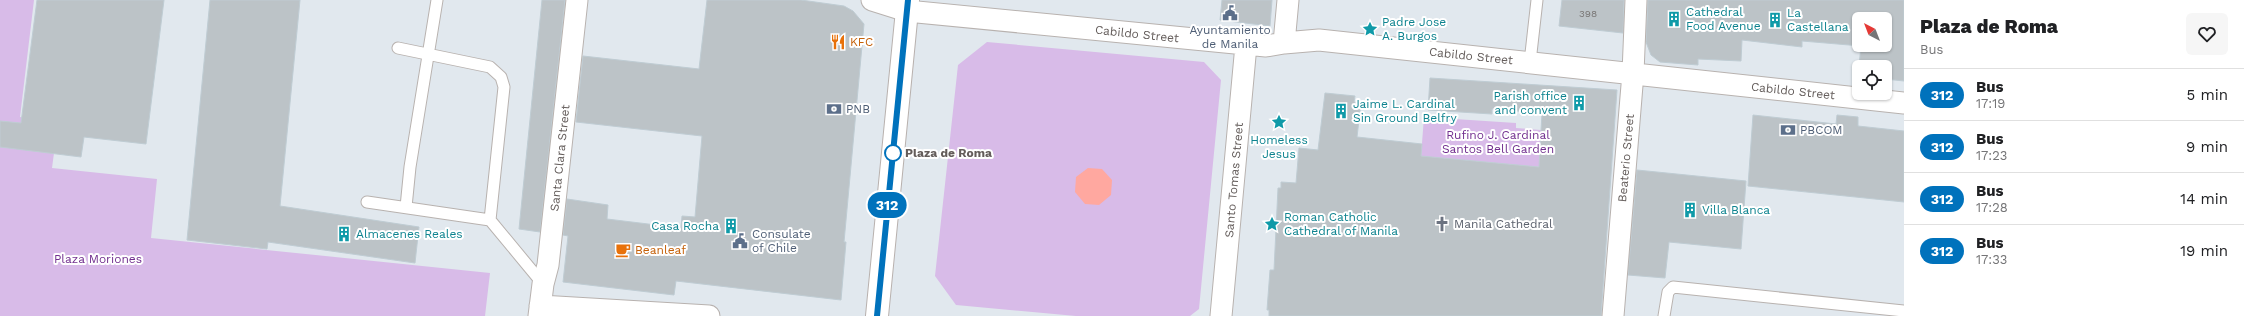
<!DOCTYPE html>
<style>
body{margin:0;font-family:"Work Sans",sans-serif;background:#f6f6f6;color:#202124;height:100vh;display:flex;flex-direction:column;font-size:15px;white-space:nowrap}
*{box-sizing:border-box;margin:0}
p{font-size:13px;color:#757577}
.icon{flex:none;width:22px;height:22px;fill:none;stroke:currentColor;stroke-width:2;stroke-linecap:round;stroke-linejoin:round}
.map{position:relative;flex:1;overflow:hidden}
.drawer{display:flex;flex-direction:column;background:#fff;width:340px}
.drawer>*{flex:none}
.badge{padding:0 8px;border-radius:13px;font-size:14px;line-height:26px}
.needle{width:26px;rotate:318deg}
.controls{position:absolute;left:1852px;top:12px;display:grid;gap:8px}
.controls a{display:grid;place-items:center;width:40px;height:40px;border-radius:6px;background:#fff;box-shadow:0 1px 3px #0004;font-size:20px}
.map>.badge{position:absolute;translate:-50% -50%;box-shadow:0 0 0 2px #fff}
.round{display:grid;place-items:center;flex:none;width:42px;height:42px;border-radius:6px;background:#f6f6f6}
.head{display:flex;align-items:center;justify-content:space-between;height:68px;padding:0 16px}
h1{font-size:19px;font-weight:800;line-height:30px}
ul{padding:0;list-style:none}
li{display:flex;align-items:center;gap:12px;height:52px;padding:0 16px;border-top:1px solid #e0e0e0}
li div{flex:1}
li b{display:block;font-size:15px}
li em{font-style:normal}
li .badge{min-width:44px;font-weight:700;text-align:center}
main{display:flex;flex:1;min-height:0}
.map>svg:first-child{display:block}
.green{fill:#d8bbe8}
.water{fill:#ffa8a0}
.building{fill:#bcc3c7;stroke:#bfccd3;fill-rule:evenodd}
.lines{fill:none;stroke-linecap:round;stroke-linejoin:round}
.lane-casing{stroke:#b8b2af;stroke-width:13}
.street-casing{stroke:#b8b2af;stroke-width:23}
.secondary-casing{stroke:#b8b1ae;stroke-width:24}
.lane{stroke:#fff;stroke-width:11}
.street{stroke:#fff;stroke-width:21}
.secondary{stroke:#fff;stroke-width:22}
.line-casing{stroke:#fff;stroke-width:9}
.line{stroke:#0072bc;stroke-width:6}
.stop-dot{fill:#fff;stroke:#0072bc;stroke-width:2}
.labels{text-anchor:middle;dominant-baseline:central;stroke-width:4;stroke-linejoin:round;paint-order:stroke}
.number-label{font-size:10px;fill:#797675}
.culture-label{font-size:12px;fill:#0d838f;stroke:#fff;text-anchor:start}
.service-label{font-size:12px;fill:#4e5e75;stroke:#fff;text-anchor:start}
.street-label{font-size:12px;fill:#635c5a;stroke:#fff}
.food-label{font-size:12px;fill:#c56008;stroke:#fff;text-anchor:start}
.park-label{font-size:12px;fill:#712e8e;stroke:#fff}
.stop-label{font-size:12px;font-weight:bold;fill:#635c5a;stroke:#fff;text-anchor:start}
.worship-label{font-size:12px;fill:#5b616d;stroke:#fff;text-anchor:start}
</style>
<main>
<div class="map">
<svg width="1904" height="316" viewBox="0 0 1904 316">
<rect width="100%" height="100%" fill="#e1e8ee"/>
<path class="green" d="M0,0H34L20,117L58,123L52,168L157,179L151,238L490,273L485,316H0Z
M987,42L1204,62L1221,80L1199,309L1190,316H1076L956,305L935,276L958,65Z
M1424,117L1516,123V128L1541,130V135L1543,136L1541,167L1421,156Z"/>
<path class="water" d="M1088,168L1102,169L1112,180L1111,195L1099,205L1085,204L1075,192L1076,177Z"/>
<path class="building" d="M37,0H164L146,144L84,137L81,157L0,147V121L21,123Z
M210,0H300L280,206L419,227L415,263L268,242L267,249L187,240Z
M542,0H565L540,232L519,229Z
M707,0H801L844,6L853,11L864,24L844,242H846L841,300L676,281L674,295L563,282L568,236L563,235L567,199L608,205L607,219L681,228L682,216L695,217L702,136L576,122L583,56L699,69Z
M1222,0H1272L1270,26L1220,20Z
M1562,0H1624L1623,33L1559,26Z
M1648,0H1904V81L1885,79V67H1859L1858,76L1861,46L1802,41V47L1742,40L1741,61L1698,59V65L1660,62L1651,55L1646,42ZM1859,19H1885V45H1859Z
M1430,78L1617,90L1601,316H1269V310H1267L1270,270H1274L1278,188H1281V182L1296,183L1299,148L1318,150L1325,93L1355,96L1354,102L1361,103L1357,137L1422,144L1421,156L1539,167L1542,113L1492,109V114L1428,110Z
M1753,115L1836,124L1837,115L1858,117V126L1904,131V202L1748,186Z
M1637,170L1746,181L1741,249L1669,242L1665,278L1628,275Z"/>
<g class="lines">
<g class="lane-casing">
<path id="lane" d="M398,48L490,67L501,77L504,87L490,220L543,284
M1530,62L1537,0
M367,202L490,220
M406,207L410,167L437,0
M1664,316L1668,292L1673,287L1904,311"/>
</g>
<g class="street-casing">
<path id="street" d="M872,0L907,11L1266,46L1284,43L1319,40L1904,103
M1284,43L1288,0
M540,306L709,316
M539,316L543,284L548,265L577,0
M1221,316L1246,45
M1613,316L1633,73L1636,0"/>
</g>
<g class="secondary-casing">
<path id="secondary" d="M877,316L908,0"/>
</g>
<use href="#lane" class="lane"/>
<use href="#street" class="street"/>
<use href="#secondary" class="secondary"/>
</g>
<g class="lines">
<g class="line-casing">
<path id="line" d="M877,316L908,0"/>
</g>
<use href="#line" class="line"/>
</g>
<defs>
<g id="civic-bare" transform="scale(1.2)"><path d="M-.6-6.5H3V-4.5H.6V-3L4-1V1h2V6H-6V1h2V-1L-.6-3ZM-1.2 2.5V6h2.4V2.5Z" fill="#5c6f8a" stroke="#fff" stroke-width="2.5" paint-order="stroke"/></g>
<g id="building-bare" transform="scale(1.2)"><path d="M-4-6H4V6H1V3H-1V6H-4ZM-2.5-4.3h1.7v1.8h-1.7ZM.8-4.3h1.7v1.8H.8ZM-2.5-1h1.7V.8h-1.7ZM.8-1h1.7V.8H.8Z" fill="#0f9aa8" stroke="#fff" stroke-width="2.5" paint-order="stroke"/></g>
<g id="sight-bare" transform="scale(1.2)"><path d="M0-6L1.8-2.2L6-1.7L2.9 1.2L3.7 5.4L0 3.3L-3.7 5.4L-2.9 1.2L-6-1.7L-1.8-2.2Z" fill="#0f9aa8" stroke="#fff" stroke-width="2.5" paint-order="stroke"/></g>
<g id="restaurant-bare" transform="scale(1.2)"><path d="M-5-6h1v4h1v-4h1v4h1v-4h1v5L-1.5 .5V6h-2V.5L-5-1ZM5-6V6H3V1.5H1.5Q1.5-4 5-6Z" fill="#e8710a" stroke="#fff" stroke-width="2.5" paint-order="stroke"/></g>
<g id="bank-bare" transform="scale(1.2)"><path d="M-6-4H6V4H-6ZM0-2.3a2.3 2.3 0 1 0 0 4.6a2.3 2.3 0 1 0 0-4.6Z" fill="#5c6f8a" stroke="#fff" stroke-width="2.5" paint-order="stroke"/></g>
<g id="church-bare" transform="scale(1.2)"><path d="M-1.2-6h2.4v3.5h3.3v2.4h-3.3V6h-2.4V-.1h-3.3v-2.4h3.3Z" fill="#6b7280" stroke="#fff" stroke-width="2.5" paint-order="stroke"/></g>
<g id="cafe-bare" transform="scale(1.2)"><path d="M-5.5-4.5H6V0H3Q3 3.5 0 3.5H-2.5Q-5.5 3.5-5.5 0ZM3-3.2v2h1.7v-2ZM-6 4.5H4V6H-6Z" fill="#e8710a" stroke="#fff" stroke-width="2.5" paint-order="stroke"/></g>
</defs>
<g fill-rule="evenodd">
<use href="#civic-bare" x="1230" y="13"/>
<use href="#building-bare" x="1674" y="19"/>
<use href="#building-bare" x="1775" y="20"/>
<use href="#sight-bare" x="1370" y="29"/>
<use href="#restaurant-bare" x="838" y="42"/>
<use href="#building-bare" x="1579" y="103"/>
<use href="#bank-bare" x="834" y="109"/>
<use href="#building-bare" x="1341" y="111"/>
<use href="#sight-bare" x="1279" y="122"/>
<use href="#bank-bare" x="1788" y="130"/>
<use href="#building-bare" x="1690" y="210"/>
<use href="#sight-bare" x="1272" y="224"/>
<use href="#church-bare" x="1442" y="224"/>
<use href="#building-bare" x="731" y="226"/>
<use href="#building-bare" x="344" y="234"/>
<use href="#civic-bare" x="740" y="241"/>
<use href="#cafe-bare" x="623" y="250"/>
</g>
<circle class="stop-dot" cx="893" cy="153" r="8"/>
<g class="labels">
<g class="number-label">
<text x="1588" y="13">398</text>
</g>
<g class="culture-label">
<text x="1686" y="12">Cathedral<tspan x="1686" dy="14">Food Avenue</tspan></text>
<text x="1787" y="13">La<tspan x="1787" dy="14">Castellana</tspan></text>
<text x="1382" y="22">Padre Jose<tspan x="1382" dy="14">A. Burgos</tspan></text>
<text x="1567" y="96" text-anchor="end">Parish office<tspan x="1567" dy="14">and convent</tspan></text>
<text x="1353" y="104">Jaime L. Cardinal<tspan x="1353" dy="14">Sin Ground Belfry</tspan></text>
<text x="1279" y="140" text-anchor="middle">Homeless<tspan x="1279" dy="14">Jesus</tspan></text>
<text x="1702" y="210">Villa Blanca</text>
<text x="1284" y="217">Roman Catholic<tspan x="1284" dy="14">Cathedral of Manila</tspan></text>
<text x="719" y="226" text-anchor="end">Casa Rocha</text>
<text x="356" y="234">Almacenes Reales</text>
</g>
<g class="service-label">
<text x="1230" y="30" text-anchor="middle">Ayuntamiento<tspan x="1230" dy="14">de Manila</tspan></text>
<text x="846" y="109">PNB</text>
<text x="1800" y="130">PBCOM</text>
<text x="752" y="234">Consulate<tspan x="752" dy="14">of Chile</tspan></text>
</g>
<g class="street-label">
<text transform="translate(1137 34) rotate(6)">Cabildo Street</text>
<text transform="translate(1471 56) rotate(6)">Cabildo Street</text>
<text transform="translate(1793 91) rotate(6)">Cabildo Street</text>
<text transform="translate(560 158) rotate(-84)">Santa Clara Street</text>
<text transform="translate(1626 158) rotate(-85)">Beaterio Street</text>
<text transform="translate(1234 180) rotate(-85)">Santo Tomas Street</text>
</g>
<g class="food-label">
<text x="850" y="42">KFC</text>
<text x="635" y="250">Beanleaf</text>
</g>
<g class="park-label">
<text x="1498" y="135">Rufino J. Cardinal<tspan x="1498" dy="14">Santos Bell Garden</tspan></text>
<text x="98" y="259">Plaza Moriones</text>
</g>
<g class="stop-label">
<text x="905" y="153">Plaza de Roma</text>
</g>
<g class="worship-label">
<text x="1454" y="224">Manila Cathedral</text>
</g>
</g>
</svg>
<div class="controls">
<a><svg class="needle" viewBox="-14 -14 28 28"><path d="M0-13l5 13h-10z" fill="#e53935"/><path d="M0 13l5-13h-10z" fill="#757577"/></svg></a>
<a><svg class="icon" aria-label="locate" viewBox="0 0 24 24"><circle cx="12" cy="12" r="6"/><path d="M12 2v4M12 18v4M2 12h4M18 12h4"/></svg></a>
</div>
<b class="badge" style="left:887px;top:205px;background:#0072bc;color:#fff">312</b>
</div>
<section class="drawer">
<div class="head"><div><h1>Plaza de Roma</h1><p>Bus</p></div><a class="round"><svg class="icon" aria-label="heart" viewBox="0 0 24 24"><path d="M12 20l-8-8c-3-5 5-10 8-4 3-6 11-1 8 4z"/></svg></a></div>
<ul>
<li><span class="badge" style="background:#0072bc;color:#fff">312</span><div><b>Bus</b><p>17:19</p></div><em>5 min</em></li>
<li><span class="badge" style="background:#0072bc;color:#fff">312</span><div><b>Bus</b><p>17:23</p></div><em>9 min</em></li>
<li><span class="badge" style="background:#0072bc;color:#fff">312</span><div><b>Bus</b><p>17:28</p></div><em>14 min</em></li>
<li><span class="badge" style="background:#0072bc;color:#fff">312</span><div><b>Bus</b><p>17:33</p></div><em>19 min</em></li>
</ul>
</section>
</main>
